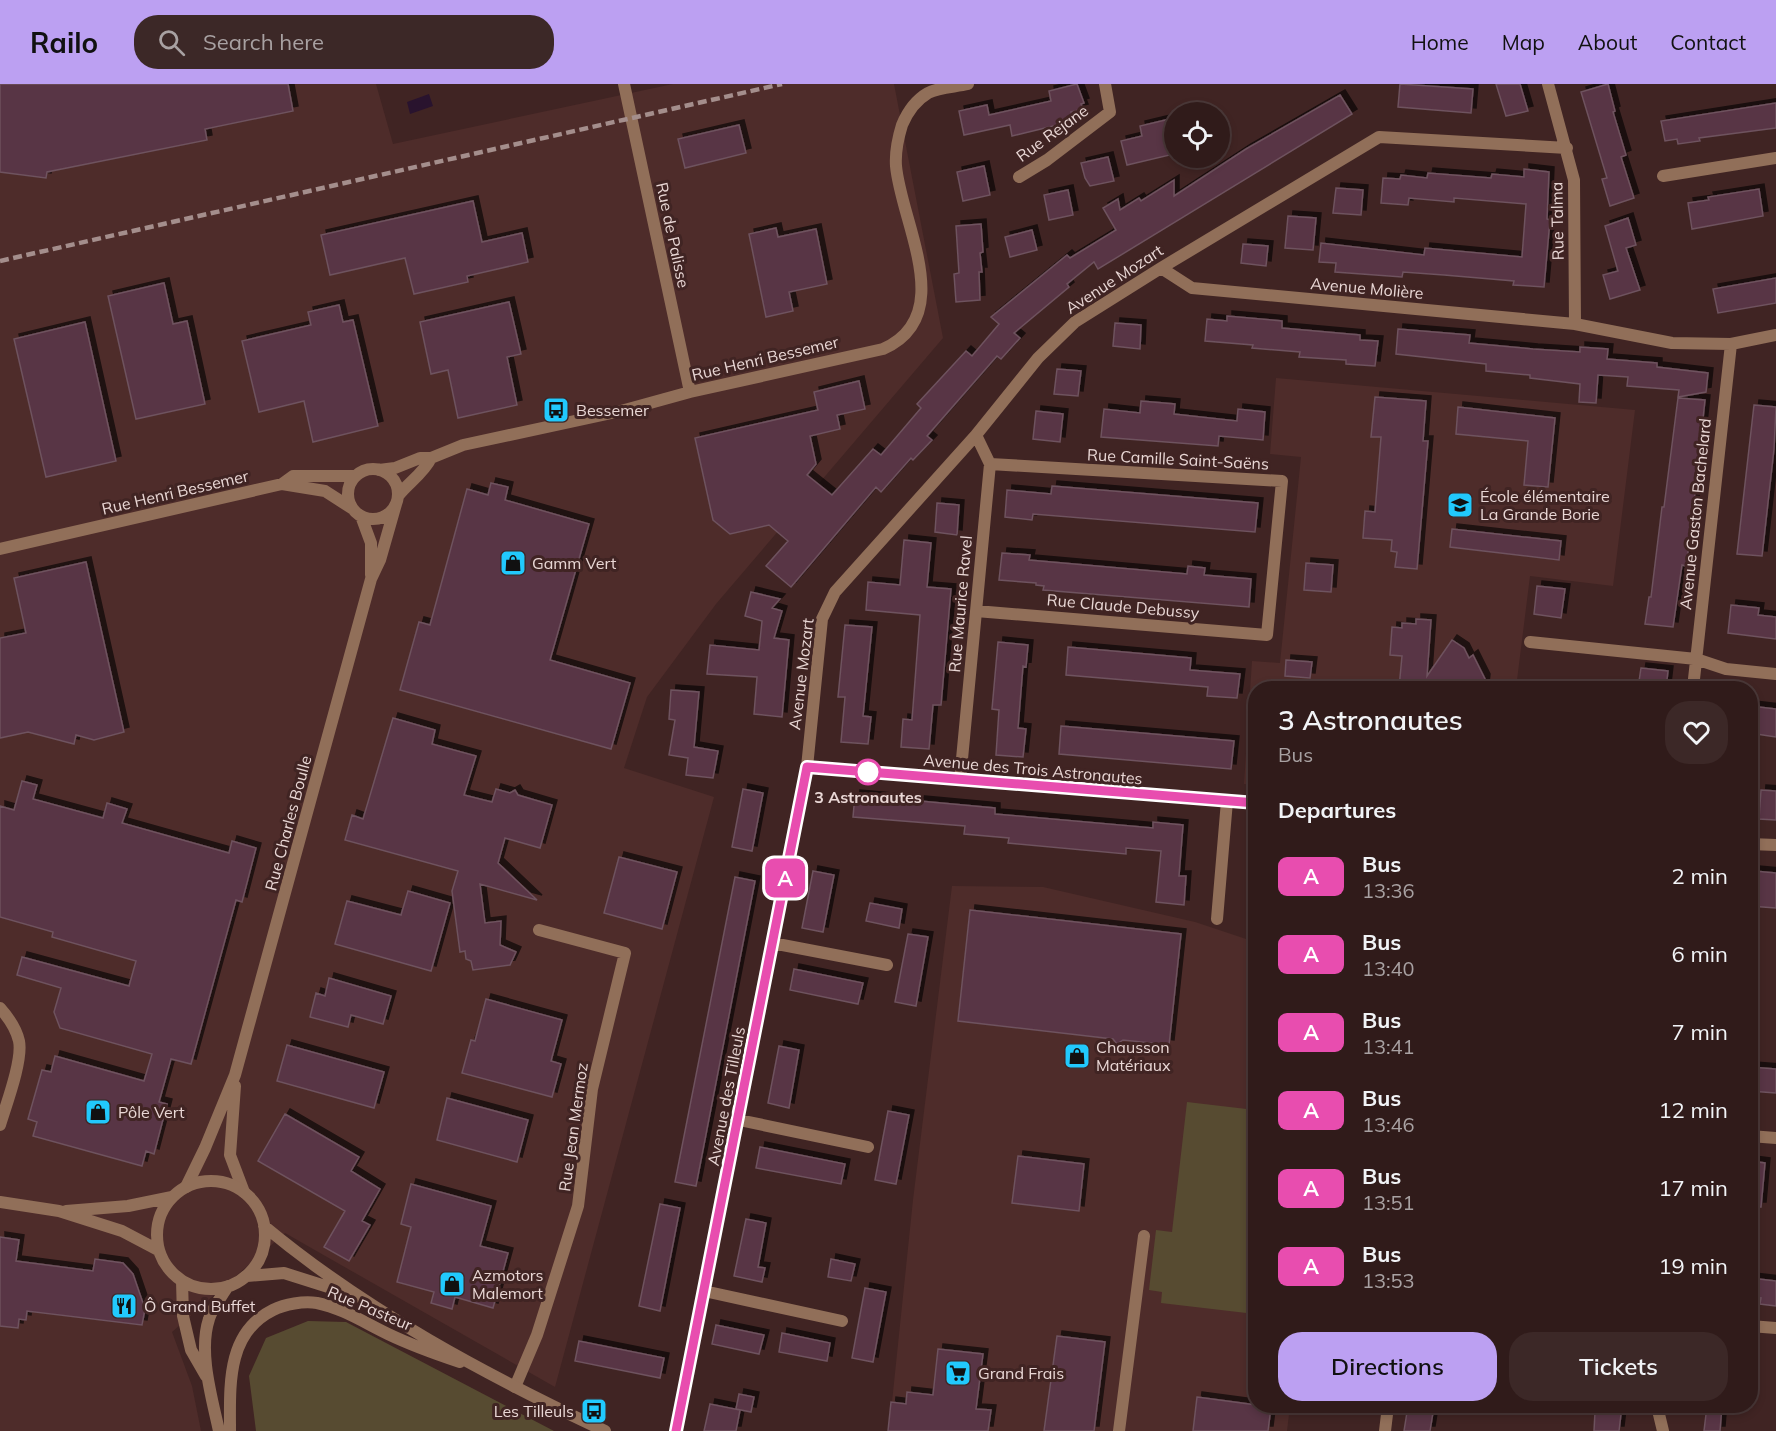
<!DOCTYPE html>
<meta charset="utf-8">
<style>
body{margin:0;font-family:Mulish,sans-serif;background:#3c2827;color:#f1f3f6;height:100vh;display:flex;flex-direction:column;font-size:22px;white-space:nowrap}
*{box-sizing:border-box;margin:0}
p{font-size:20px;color:#a8a1a2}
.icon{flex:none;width:33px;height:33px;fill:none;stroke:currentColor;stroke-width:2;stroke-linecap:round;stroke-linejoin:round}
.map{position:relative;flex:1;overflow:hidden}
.panel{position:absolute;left:1248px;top:597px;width:510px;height:732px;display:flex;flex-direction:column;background:#301b1a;border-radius:24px;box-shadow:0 3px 9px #0003,0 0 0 2px #4b3939}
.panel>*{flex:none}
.badge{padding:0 12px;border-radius:9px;font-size:21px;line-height:39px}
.tools{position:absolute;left:1164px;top:18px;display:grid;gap:12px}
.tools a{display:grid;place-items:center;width:66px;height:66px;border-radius:50%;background:#301b1a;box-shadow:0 3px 9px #0003,0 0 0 2px #4b3939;font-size:30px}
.map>.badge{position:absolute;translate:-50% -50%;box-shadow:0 0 0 3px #fff}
h2{padding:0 30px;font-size:22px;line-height:54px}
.round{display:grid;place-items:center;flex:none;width:63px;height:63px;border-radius:24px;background:#3c2827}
.head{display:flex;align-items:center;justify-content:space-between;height:102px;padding:0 30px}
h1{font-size:28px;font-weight:600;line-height:45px}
.action{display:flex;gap:12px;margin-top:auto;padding:12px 30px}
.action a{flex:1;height:69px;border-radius:24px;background:#bca0f2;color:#111;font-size:24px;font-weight:600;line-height:69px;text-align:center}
.action a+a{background:#3c2827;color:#f1f3f6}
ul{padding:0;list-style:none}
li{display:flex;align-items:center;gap:18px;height:78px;padding:0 30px}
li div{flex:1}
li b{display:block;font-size:22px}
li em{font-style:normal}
li .badge{min-width:66px;font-weight:700;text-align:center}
header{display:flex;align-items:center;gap:36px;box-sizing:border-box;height:84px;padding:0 30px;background:#bca0f2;color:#111}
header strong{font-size:28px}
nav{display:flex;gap:33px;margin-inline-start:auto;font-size:21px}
.search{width:420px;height:54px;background:#3c2827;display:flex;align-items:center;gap:15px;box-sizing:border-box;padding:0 21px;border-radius:24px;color:#a8a1a2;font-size:22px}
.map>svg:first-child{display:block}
.built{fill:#4e2c2a}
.green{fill:#574b31}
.water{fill:#29132e}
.building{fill:#593445;stroke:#6e525e;stroke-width:1.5;filter:url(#shadow)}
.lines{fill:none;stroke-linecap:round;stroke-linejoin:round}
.minor{stroke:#916f59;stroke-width:12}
.tertiary{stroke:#916f59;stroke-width:12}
.rail{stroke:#a48e8c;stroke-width:4.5;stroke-dasharray:9 4.5;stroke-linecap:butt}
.line-casing{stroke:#fff;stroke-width:14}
.line{stroke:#e84daf;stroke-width:9}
.stop-dot{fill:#fff;stroke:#e84daf;stroke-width:3}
.labels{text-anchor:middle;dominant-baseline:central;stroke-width:6;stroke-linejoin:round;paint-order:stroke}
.street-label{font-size:16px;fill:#e9d7d5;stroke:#402423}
.poi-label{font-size:16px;fill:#e9d7d5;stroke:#402423;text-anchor:start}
.stop-label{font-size:16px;font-weight:bold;fill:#e9d7d5;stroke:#402423}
</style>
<header>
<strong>Railo</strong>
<div class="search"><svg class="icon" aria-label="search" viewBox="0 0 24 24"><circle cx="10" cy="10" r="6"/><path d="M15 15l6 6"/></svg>Search here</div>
<nav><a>Home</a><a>Map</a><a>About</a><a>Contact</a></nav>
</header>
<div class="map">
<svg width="1776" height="1347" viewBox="0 0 1776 1347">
<defs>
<filter id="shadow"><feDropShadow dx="5" dy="-5" stdDeviation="0" flood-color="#0009"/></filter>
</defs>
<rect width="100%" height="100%" fill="#402423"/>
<path class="built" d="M0,0H376L393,60L673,0H894L943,254L716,520L647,613L624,684L714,713L555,1303L285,1149L172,1248L192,1302L201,1347H0Z
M1276,294L1635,326L1613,502L1530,492L1516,604H1256L1255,701L1244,700L1252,577L1280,579L1301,373L1270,370Z
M952,802L1043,803L1195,838L1255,858L1256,1322H1290L1287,1347H889L913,1116Z"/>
<path class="green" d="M1187,1018L1255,1026V1230L1161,1219L1162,1208L1149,1206L1156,1146L1172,1148Z
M308,1237L346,1238L554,1347H256L249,1292L266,1254Z"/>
<path class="water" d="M429,10L433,22L410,30L407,18Z"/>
<path class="building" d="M0,0H288L293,27L205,45L207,56L47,88L46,94L0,88Z
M1077,0L1084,19L1081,20L1083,25L1071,28L1074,37L1012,52L1010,41L964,51L959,27L987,21L989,31L1051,17L1049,7Z
M1400,0L1473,5L1471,29L1398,23Z
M1496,0H1520L1528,27L1506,32Z
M1608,0L1615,27L1613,28L1626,71L1621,73L1634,114L1610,122L1602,95L1607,94L1581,8Z
M1340,11L1352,30L1098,185L1094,178L1067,200L1069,203L1014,249L1020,254L1001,275L997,272L927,352L932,356L913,376L911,374L881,408L876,403L791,503L766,482L788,457L769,441L730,450L713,436L695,354L818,326L814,308L859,297L865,325L837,331L840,345L810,352L816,380L807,391L832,411L873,365L881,371L921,324L917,320L966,267L972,272L999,240L991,233L1067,171L1070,174L1116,146L1103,124L1118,115L1120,126L1139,114L1141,117L1174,96V112L1246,65Z
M1776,19V44L1699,54L1700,57L1678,60L1677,55L1665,57L1661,37Z
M1174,34V70L1127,81L1121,57L1142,52L1140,42Z
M739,41L746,69L685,84L678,55Z
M1108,73L1114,97L1090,102L1085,94L1081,79Z
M984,82L990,111L963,117L957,88Z
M1524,85L1549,88L1547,135L1550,136L1544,203L1513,201L1514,197L1444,191L1403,188L1402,193L1335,188L1336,179L1319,178L1321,159L1424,171L1425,164L1522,173L1526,120L1454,114V118L1409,114L1408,121L1381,119L1383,94L1400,95L1401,91L1427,94L1428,89L1491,94L1492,90L1524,93Z
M1336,104L1363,106L1361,131L1333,129Z
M1759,105L1763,132L1692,145L1688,119L1709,116L1708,113Z
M1068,106L1073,131L1049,136L1044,111Z
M473,117L482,158L522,149L528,178L467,192L468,198L414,210L405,174L330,191L321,151Z
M1288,132L1316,134L1313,166L1285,164Z
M1628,134L1636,161L1626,164L1640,206L1610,215L1603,191L1618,187L1605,142Z
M981,140L983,168L980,169L982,188H979L980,216L956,218L954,190L959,189L956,142Z
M776,144L778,153L816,145L827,200L789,208L793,227L766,233L749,150Z
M1032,146L1037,166L1010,173L1005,153Z
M1243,160L1268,162L1266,182L1241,179Z
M1776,194V219L1718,229L1713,205Z
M164,199L173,240L187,237L205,320L136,335L108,212Z
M509,218L521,270L507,273L517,321L458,334L448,286L431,290L420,238Z
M339,221L343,238L353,236L378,342L313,358L304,317L259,328L242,257L311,241L308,228Z
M1227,232L1282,237V244L1360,251V256L1378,257L1375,282L1346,280V276L1299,273L1300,268L1252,264L1253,261L1205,257L1207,235L1227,237Z
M85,238L116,377L46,393L14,255Z
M1115,239L1141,241L1140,265L1113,262Z
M1398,245L1470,251L1469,259L1533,265L1580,268V263L1608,265L1607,275L1657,279V283L1708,289L1706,308L1678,313L1679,306L1627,302L1628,293L1598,291L1596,319L1579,318L1580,300L1530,294V291L1486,287V280L1396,270Z
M1057,285L1081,287L1078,312L1054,310Z
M1375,313L1426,317L1423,357H1428L1417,485L1395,483L1397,468L1391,467L1392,456L1363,454L1365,427L1375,428L1381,353H1371Z
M1678,314L1705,316L1690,455L1686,482L1682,481L1673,543L1645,540L1649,513H1651L1662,423H1664Z
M1141,317L1175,320L1174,330L1237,337L1238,325L1265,328L1263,356L1219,352L1218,362L1101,353L1104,325L1140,329Z
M1754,321L1776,323L1774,365L1762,472L1737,470Z
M1458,323L1555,334L1548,403L1524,401L1528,357L1456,350Z
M1036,327L1063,330L1060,358L1033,355Z
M491,399L508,403L505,416L589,440L550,576L630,599L611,665L400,606L419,538L430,541L467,405L488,411Z
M1052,402L1258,419L1255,448L1033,430L1032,436L1005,433L1007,406L1051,410Z
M937,419L959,421L957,451L935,448Z
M1452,445L1561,457L1559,476L1450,463Z
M904,456L931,459L927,503L951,505L941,621H933L929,665L901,663L903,635L912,636L920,531L866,526L868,498L900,501Z
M1002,469L1030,471L1029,476L1187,490L1188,482L1205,484L1204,491L1251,495L1249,523L1043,506L1044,502L1036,501V499L999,496Z
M86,478L124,648L94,656L76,651L74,660L28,648L0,654V554L26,549L14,494Z
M1306,479L1333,481L1331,508L1304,506Z
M1537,502L1565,505L1561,534L1534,530Z
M751,508L780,515L772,524L782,527L774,554L789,556L782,633L754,630L757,593L707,590L710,561L759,566L762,537L745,532Z
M1731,521L1759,524L1758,531L1776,533V555L1728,549Z
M1416,535L1431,536L1427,592L1452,556L1464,564L1469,574L1473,571L1485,595L1484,604H1399L1402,572L1390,571L1392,543L1402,544V539L1416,540Z
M845,541L872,543L863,632L871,633L868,660L841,658L845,613H838Z
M998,558L1028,561L1026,583L1023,582L1018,644L1026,645L1023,673L996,671L999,626L992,625Z
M1068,563L1191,574L1190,586L1240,590L1237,614L1207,612L1208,603L1066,591Z
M1286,576L1312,578L1310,594L1285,592Z
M1641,584L1668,587L1666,604H1638Z
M671,606L699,608L694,663L718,667L713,694L686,691L688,674L669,671L675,636L669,635Z
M1750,622L1776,625V653L1750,649Z
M393,634L435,646L432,660L476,672L464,711L492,718L496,705L510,709L515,706L518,711L552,721L540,764L505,754L498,779L537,816L480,800L485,839L501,837L500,861L516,868L510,881L473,886L471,877L466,875L465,867L460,868L452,807L458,787L345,756L352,731L363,735Z
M1061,642L1234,657L1231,685L1059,670Z
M22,697L37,701L33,715L103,734L107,719L127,725L122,739L229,769L232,757L256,764L242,818L236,816L191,980L171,975L159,1018L167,1020L154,1070L146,1067L142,1082L33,1052L37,1038L28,1035L42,986L51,988L55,972L144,997L152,970L60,944L54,928L61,904L17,891L22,873L129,902L136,877L52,853L53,848L0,833V722L14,726Z
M743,705L763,709L752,767L732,763Z
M1761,706L1776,707V736L1759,735Z
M855,711L995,724V730L1153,744V738L1183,741L1179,792H1186L1184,821L1156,818L1161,767L1126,764V770L1008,759L1009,754L964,750L965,742L853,733Z
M619,773L677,788L662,845L604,829Z
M813,787L834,791L823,848L802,844Z
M1754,787L1776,789V824L1750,822Z
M735,793L755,797L696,1102L675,1098Z
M408,807L450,819L431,887L335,860L347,817L401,831Z
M870,819L902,825L899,844L866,837Z
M970,826L1181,850L1169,961L1123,956L1117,960L1113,955L958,937Z
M908,850L928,853L916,922L895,918Z
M794,885L863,899L858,920L790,906Z
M329,894L391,912L383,940L351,931L348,943L310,933L316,909L325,912Z
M486,915L562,936L551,977L561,980L552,1013L462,989L471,956L475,957Z
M287,961L384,988L374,1024L277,997Z
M779,962L799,966L789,1024L768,1019Z
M1750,983L1776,985V1009L1750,1007Z
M447,1014L528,1036L517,1078L437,1056Z
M888,1027L909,1031L896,1100L875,1096Z
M285,1030L359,1073L351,1087L380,1105L362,1137L370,1141L349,1177L324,1163L345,1127L258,1077Z
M760,1063L845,1080L841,1100L756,1084Z
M1018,1072L1084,1080L1079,1127L1012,1119Z
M1750,1077L1765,1079L1761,1123H1750Z
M411,1100L491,1122L480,1162L508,1169L493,1224L455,1213L452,1225L431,1219L434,1208L397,1198L411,1143L401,1140Z
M660,1120L680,1124L660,1227L639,1222Z
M746,1135L766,1139L758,1183L765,1184L762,1198L734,1192Z
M0,1153L19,1156L16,1177L93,1187L95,1175L123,1179L133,1190L145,1225L142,1241L27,1227L26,1236L19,1235L18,1244L0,1242Z
M831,1175L855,1180L851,1197L828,1193Z
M1750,1194L1776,1197V1222L1760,1220L1761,1214L1750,1213Z
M865,1204L886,1208L873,1278L852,1274Z
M716,1241L764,1251L759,1270L712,1260Z
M782,1249L830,1259L827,1277L779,1268Z
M1057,1252L1105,1258L1094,1347H1044Z
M579,1257L664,1274L660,1294L575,1277Z
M938,1265L983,1270L976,1325L991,1326L988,1347H888L891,1318L906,1320L907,1308L933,1311Z
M739,1310L754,1313L751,1328L736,1325Z
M1197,1313L1271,1323L1268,1347H1193Z
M710,1320L740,1326L736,1347H704Z
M1408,1322H1434L1430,1347H1404Z
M1707,1322H1722L1720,1347H1704Z
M1595,1328L1621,1330L1619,1347H1594Z"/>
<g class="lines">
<path class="minor" d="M624,0L690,308
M1548,0L1574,96L1575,240
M1663,92L1776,74
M1019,93L1047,76L1110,28L1105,0
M1161,184L1192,204L1575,240L1672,259L1731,260L1776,251
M348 410a25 25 0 1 1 50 0a25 25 0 1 1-50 0Z
M379,386L395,384L420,374H431L463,361L621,327L690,308L883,265C958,232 901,139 896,82C895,68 898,54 902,41C907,29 916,16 928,9C939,3 956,3 968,0
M282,400L325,407L353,425
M398,412C408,399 424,389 431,374
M361,432L371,459V491
M0,465L282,400L293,392H356
M976,527L1267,551L1282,397L990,380
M1530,558L1696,575L1726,585L1776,590
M1693,604L1731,260
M807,683L1256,719
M960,696L990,380L976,351
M1750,760L1776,761
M1217,835L1227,717
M772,859L887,881
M0,924C8,933 16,944 19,957C23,976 6,1021 0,1041
M235,1002L230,1071L244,1108
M739,1036L868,1063
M1750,1052L1776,1054
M186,1103L205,1064L235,991L371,495L380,476L396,420
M704,1207L842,1237
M1750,1242L1776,1244
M515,1303L537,1251L578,1122L592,1005L625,869L539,846
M1657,1322L1663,1347
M676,1347L807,683L822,535L835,508L976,351L1038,274L1075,238L1161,184L1379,53L1567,64
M1119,1347L1144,1152
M1385,1347L1388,1322"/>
<path class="tertiary" d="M157 1151a54 54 0 1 1 108 0a54 54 0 1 1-108 0Z
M0,1118L59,1127L122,1147L158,1166
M66,1127L128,1122L172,1113
M264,1142C366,1227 486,1291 605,1347
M247,1192L284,1189L344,1208
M182,1197L183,1232L191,1266L206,1292
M219,1347C212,1314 198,1268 209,1235C212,1224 222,1212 228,1202
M230,1347C230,1302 226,1249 273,1226C285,1220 303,1217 317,1219C342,1224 365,1239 388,1250C411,1261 436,1270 460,1278"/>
<path class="rail" d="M0,177L782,0"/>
</g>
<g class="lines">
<g class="line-casing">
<path id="line" d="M676,1347L807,683L1256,719"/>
</g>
<use href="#line" class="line"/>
</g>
<defs>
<g id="bus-square" transform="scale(1.35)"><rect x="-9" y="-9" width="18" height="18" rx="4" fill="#21c9fd" stroke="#402423"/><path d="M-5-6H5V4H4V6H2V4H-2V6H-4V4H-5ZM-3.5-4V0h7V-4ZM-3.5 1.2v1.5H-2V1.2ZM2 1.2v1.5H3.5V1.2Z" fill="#111"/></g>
<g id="school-square" transform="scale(1.35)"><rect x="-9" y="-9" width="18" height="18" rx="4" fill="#21c9fd" stroke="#402423"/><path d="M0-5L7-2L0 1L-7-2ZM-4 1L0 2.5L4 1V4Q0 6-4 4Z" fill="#111"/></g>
<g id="shop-square" transform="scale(1.35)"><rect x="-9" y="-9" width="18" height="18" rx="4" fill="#21c9fd" stroke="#402423"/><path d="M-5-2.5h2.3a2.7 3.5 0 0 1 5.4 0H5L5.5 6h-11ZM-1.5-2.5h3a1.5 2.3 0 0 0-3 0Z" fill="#111"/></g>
<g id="restaurant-square" transform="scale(1.35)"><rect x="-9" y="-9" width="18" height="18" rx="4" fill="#21c9fd" stroke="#402423"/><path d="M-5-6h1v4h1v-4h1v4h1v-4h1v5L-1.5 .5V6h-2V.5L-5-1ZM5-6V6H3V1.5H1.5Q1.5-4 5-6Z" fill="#111"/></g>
<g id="supermarket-square" transform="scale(1.35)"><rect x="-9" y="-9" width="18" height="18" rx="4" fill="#21c9fd" stroke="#402423"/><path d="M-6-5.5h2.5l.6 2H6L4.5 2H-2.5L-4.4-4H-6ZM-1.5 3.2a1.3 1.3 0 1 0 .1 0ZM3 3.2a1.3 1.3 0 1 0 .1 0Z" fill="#111"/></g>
</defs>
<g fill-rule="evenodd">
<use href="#bus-square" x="556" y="326"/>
<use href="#school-square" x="1460" y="421"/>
<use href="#shop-square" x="513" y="479"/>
<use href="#shop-square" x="1077" y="972"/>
<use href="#shop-square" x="98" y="1028"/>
<use href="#shop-square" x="452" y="1200"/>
<use href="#restaurant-square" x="124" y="1222"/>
<use href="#supermarket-square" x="958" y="1289"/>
<use href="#bus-square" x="594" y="1327"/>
</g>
<circle class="stop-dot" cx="868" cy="688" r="12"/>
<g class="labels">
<g class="street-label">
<text transform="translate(1052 49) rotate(-36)">Rue Rejane</text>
<text transform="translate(1557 137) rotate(-91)">Rue Talma</text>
<text transform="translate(673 151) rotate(78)">Rue de Palisse</text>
<text transform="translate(1114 195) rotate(-33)">Avenue Mozart</text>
<text transform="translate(1367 204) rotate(5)">Avenue Molière</text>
<text transform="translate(765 274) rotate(-13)">Rue Henri Bessemer</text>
<text transform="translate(1178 375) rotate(3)">Rue Camille Saint-Saëns</text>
<text transform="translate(175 408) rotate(-13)">Rue Henri Bessemer</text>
<text transform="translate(1695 430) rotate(-84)">Avenue Gaston Bachelard</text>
<text transform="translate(960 520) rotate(-85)">Rue Maurice Ravel</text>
<text transform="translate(1123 522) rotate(5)">Rue Claude Debussy</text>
<text transform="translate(801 590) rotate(-83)">Avenue Mozart</text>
<text transform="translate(1033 685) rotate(5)">Avenue des Trois Astronautes</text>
<text transform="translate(288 739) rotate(-75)">Rue Charles Boulle</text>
<text transform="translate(726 1012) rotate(-79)">Avenue des Tilleuls</text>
<text transform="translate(573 1043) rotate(-82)">Rue Jean Mermoz</text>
<text transform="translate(370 1224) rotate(23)">Rue Pasteur</text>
</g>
<g class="poi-label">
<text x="576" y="326">Bessemer</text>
<text x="1480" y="412">École élémentaire<tspan x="1480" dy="18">La Grande Borie</tspan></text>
<text x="532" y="479">Gamm Vert</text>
<text x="1096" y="963">Chausson<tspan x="1096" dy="18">Matériaux</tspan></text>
<text x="118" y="1028">Pôle Vert</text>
<text x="472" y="1191">Azmotors<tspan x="472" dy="18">Malemort</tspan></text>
<text x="144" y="1222">Ô Grand Buffet</text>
<text x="978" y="1289">Grand Frais</text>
<text x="574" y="1327" text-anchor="end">Les Tilleuls</text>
</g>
<g class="stop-label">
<text x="868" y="713">3 Astronautes</text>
</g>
</g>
</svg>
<div class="tools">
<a><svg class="icon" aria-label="locate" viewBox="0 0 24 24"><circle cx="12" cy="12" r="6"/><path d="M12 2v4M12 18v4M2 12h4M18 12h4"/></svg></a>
</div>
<b class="badge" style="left:785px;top:794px;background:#e84daf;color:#fff">A</b>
<section class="panel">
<div class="head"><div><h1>3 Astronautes</h1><p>Bus</p></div><a class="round"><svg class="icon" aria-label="heart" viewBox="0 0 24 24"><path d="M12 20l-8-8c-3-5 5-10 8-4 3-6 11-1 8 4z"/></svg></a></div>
<h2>Departures</h2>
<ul>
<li><span class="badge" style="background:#e84daf;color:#fff">A</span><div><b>Bus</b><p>13:36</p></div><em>2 min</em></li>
<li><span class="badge" style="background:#e84daf;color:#fff">A</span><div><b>Bus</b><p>13:40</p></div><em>6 min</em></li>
<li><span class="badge" style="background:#e84daf;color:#fff">A</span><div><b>Bus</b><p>13:41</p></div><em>7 min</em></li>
<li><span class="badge" style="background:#e84daf;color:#fff">A</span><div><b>Bus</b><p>13:46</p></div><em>12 min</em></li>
<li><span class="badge" style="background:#e84daf;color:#fff">A</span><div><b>Bus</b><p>13:51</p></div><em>17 min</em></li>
<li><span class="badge" style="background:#e84daf;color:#fff">A</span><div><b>Bus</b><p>13:53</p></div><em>19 min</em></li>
</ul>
<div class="action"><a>Directions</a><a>Tickets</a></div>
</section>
</div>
